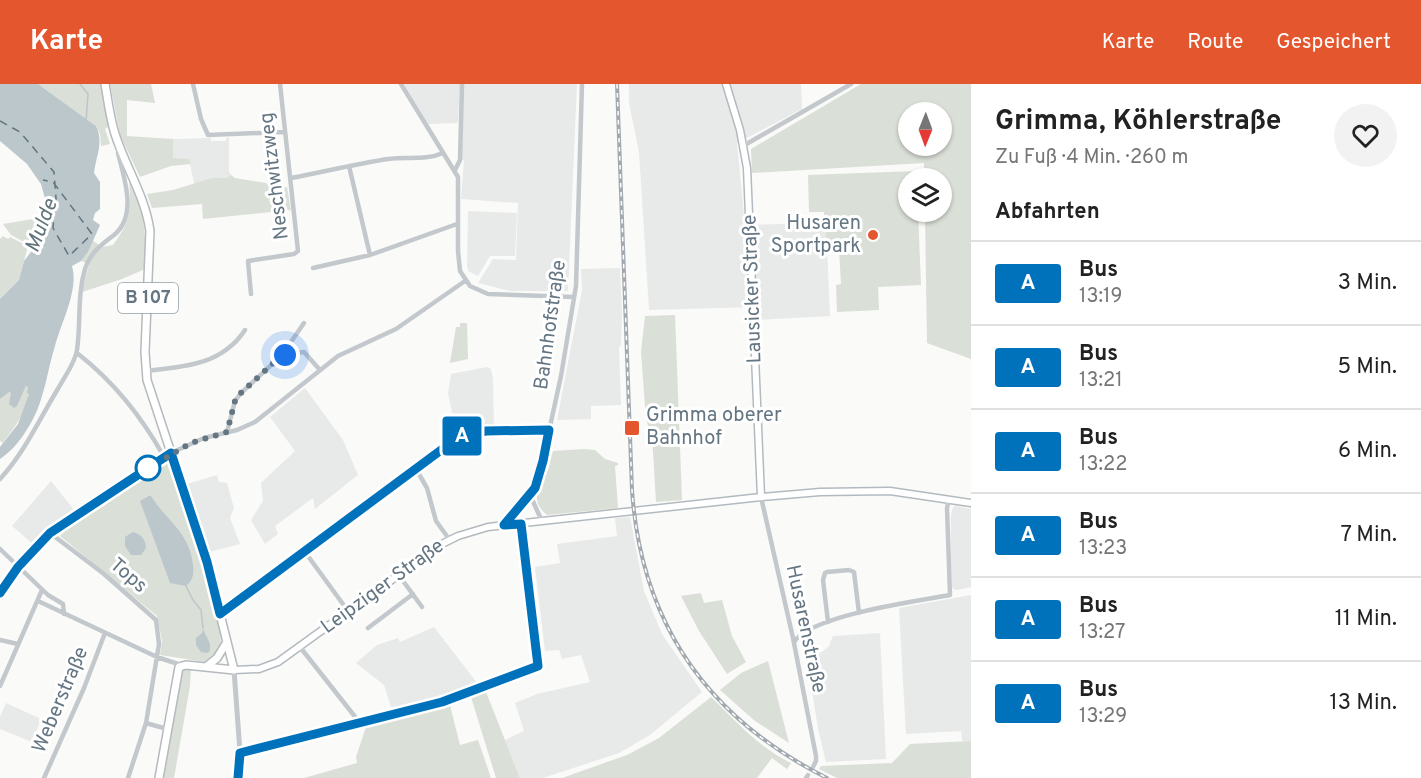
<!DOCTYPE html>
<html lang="de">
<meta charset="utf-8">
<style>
body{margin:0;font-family:Overpass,sans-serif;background:#f2f2f2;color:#222;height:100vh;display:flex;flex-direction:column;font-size:22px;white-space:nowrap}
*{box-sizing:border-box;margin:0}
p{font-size:20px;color:#767676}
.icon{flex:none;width:33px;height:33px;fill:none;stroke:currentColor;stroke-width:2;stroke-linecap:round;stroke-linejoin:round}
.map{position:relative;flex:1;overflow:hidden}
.details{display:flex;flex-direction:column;background:#fff;width:450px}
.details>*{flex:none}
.badge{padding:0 12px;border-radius:4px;font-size:21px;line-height:39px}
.needle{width:39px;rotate:181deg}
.buttons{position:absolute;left:898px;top:18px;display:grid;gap:12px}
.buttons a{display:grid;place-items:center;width:54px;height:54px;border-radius:50%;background:#fff;box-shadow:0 2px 4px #0004;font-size:30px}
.you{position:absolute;width:30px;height:30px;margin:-15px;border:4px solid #fff;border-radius:50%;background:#1a73e8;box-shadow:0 0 0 9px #1a73e833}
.map>.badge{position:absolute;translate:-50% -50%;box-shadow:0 0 0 3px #fff}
h2{padding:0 24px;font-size:22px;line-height:54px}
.round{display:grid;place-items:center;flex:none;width:63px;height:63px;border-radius:32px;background:#f2f2f2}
.head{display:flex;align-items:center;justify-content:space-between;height:102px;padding:0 24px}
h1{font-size:28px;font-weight:700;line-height:45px}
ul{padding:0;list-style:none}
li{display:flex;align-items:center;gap:18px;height:84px;padding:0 24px;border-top:2px solid #e0e0e0}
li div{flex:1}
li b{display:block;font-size:22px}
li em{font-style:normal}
li .badge{min-width:66px;font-weight:700;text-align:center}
header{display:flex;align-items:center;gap:36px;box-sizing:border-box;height:84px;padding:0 30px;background:#e4572e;color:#fff}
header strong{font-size:28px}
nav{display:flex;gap:33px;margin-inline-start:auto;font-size:21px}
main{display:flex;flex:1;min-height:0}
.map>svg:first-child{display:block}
.built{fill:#e8e9e9}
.green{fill:#dadfd7;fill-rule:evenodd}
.water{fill:#bbc7cb}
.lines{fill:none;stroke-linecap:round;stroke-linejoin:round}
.stream{stroke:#bbc7cb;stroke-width:1.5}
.ferry{stroke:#60757c;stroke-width:1.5;stroke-dasharray:8 6;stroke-linecap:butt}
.secondary-casing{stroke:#b3babf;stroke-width:9}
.primary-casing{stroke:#b5babe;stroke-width:10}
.minor{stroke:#c3c8cc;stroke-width:4.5}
.tertiary{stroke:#c3c8cc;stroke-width:5}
.secondary{stroke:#fff;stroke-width:6}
.primary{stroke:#fff;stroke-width:7}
.rail-casing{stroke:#a2aab0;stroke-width:4}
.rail{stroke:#fff;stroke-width:1.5;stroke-dasharray:4.5;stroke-linecap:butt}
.line-casing{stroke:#fff;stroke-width:14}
.line{stroke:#0072bc;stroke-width:9}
.walk{stroke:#657683;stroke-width:6;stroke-dasharray:0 10.8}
.poi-dot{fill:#e4572e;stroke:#fff;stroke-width:2}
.stop-dot{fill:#fff;stroke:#0072bc;stroke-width:3}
.labels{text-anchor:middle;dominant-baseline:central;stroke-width:6;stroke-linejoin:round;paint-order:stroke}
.shield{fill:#fff;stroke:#939fa8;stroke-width:1.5}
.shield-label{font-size:18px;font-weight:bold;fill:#657683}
.street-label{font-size:20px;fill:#657683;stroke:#fff}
.poi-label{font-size:20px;fill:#657683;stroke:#fff;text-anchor:end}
.water-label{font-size:21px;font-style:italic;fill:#60757c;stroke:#fff}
</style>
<header>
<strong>Karte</strong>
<nav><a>Karte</a><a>Route</a><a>Gespeichert</a></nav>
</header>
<main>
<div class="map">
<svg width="971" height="694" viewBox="0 0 971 694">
<rect width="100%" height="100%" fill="#fafaf8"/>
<path class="built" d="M404,0H460L458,39L428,40Z
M462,0H577L568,207H510L478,199L493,175L516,176L518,119L461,115L464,76H460Z
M629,0H801L802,25L737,59L745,141L826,139L830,232L757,236L756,223L649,226L639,68L629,19Z
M229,53V87L231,91L227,94H212L201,99H194L189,75H173V55L211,54V57H226V54Z
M468,127L517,129L515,172H490L478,192L468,187L467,181Z
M620,184L622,230L621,261L619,263L621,321L591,322V335L557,336L582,206L581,185Z
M487,283L491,285L493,295L494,345L468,347L457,352L448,309L451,290Z
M305,304L343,356L358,391L315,425L313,414L275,442L278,450L265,460L251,436L263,417L261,399L295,367L270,333Z
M217,391L219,398L227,399L234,424L230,434L240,460L210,468L187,400Z
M51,397L74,426L55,438L33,460L12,442Z
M956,422L971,425V503L957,506L953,505L952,502L951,478V431L953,423Z
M630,433L644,507L662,550L702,608L650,651L619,669L543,694H520L505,656L524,647L515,619L537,610L590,598L581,571L562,575L559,566L545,567L535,483L560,479L557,460L617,452L615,434Z
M971,511V657H962L961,647L906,650L899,524Z
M434,543L478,600L392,626L384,601L356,579L377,561L398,554L400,558Z
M880,549L886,675L826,678L818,645L809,587L815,583L817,569L822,568L829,562L833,552Z
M6,619L41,635L32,658L0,645V633Z"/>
<path class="green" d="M38,0H101L109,42L105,45L110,60L101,62L100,50L96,42Z
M110,0H151L155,19L127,16V52L173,55V74L189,75L191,80L171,82L140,93L120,51Z
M861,0H971V275L927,259L925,128H942V94H924V79L752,89L751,65ZM909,28H942V62H909Z
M916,87V94H909V128H918L921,201L878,203L879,226L837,228L836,201L841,200L839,164H827L824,128H809L808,91Z
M231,91L235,94L266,99L274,105L287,103L291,126L203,135L202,120L152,124L147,110L173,106L212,94H227Z
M129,96C146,130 146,148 145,185L122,195L82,208L89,180L81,177L88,168L92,156L102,163L113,161C132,135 131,126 129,96Z
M45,133L42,144L28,160L11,151L3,140Z
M3,152L8,155L10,153L28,162L19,196L0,215V155Z
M675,231L682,416L656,418L652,351L646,336L641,268L645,232Z
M460,239H467L468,275L450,279L456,243H460Z
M26,302L29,303C30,325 15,342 3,359L0,357V315L9,307L18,319Z
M584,365L595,366L605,375L618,379V381L615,382L618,424L547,431C528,415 540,403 548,386C550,380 551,373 553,367Z
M167,375L211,501L219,533L221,560L215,573L205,578L160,571L162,557L157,532L60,452L64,448L61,445Z
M701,509L704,519L722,516L732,552L746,578L727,590L699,547L681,512Z
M768,577L789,659L755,637L720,606L741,589Z
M185,585H191L190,602L174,694H163L180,590Z
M486,608L520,694H496L471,613Z
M711,613C736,637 758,663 791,679L787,685L772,674L757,694H562L627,671L659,654Z
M450,621L460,661L478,656L491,694H304L357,679L356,673L366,643Z
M971,657V694H837L819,685L821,682L892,679L910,660Z"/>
<path class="water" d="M0,0H38L96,42C104,58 96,72 94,89L100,98V125L95,129L93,136L100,141L88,168L81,177L72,182C79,206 61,239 55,262C47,287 45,313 32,337C25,350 13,367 0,375V363L18,340L29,310L27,309L28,303L26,302L17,322L14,324L9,320L11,309L9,308L0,315V215L19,196L24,177L34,164L36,153L43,144L46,118L41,100L27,80L0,57Z
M149,412H151C166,436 190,449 193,481C194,490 193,496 186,502L170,499L140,417Z
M133,448C141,450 146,456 146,464L141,471H131L125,462V453Z
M203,545L210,560V566L208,569L201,568L196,561V554L202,549Z"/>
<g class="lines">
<path class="stream" d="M80,0L88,10L86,38
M186,502L193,516L201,526L203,544"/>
<path class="ferry" d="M0,37L20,48L54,88L56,114L53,144L69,172L92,150L53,98L43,96"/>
<g class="secondary-casing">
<path id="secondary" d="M726,0L740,46L747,84L761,413
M234,586L259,585L278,578L440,461L458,452L488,443L761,413L820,408L890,407L971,419"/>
</g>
<g class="primary-casing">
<path id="primary" d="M105,0C108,17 110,34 115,50C126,84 145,112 150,147L145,268L147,296L207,478L234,586L186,581L179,583L159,694
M206,583L217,574L227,558"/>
</g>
<path class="minor" d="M193,0L201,35L208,51L284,48
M401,0L458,93V167L460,187L470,202L488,210L574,213
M743,62L851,0
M349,82L370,171
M455,86L460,76L462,0
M291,94C323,88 355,80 388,75C407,72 425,77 443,69
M313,184L370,171L457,140
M251,210L248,177L294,170L298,167L280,0
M77,269C113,297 142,333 164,373
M282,271L304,268L320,286
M146,287C184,283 222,281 245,246
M227,348L235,317L241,309L282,271L304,239
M416,385L427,404L436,437L449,455
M0,395C25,368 40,334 59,303C65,292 75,279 77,266C81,239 77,212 85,185C90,169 102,160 114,151C138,131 124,94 118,69L119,62
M530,411L542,437
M761,413L793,554L816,672V677L813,683
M505,441L530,411L539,393L561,292L576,202L582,0
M50,449L104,490L156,536L159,560L146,639L128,694
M0,465L48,511L63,520L64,530
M305,468L348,527
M398,490L422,523
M0,509L18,483L50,449L82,426L171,369L204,354L237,346L255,338L338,272L396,245L465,197
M38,517L157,573L181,581
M220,530L461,352L485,347L549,346
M828,538L823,496L825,489L827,488L849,486L854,488L859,529
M368,544L413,510
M0,556L18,560
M794,558C812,531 917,517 950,511L947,424L949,415
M300,563L360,639
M0,602L42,506
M146,639L167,645
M240,668L442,618L537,583L538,576L521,439
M44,694L84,604L105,549
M806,694L808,691"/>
<path class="tertiary" d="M234,586L240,668L238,694"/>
<use href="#secondary" class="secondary"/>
<use href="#primary" class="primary"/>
<g class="rail-casing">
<path id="rail" d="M617,0L632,406C641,539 707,634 827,694"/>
</g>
<use href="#rail" class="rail"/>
</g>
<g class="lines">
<g class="line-casing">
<path id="line" d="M0,509L18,483L50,449L171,369L207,478L220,530L460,352L486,347L549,346L543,377L535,404L504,441L521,440L538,582L442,618L240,669L238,694"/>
</g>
<use href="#line" class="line"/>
<path class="walk" d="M148,384L191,359L227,348L235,317L241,309L282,271H285"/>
</g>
<g class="poi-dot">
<circle cx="873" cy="151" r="6"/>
<rect x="624" y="336" width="16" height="16" rx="3"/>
</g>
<circle class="stop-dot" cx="148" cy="384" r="12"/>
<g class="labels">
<rect class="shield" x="118" y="199" width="60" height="30" rx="4.5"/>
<g class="shield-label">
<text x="148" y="214">B 107</text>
</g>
<g class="street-label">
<text transform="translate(275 92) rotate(-97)">Neschwitzweg</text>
<text transform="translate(753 205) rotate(-92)">Lausicker Straße</text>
<text transform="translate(551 241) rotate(-82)">Bahnhofstraße</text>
<text transform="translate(128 492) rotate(41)">Tops</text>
<text transform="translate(383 503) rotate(-36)">Leipziger Straße</text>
<text transform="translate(805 545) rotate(78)">Husarenstraße</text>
<text transform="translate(61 616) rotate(-67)">Weberstraße</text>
</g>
<g class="poi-label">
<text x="861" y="140">Husaren<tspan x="861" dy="23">Sportpark</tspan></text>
<text x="646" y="332" text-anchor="start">Grimma oberer<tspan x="646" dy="23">Bahnhof</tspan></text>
</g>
<g class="water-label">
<text transform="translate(42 142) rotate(-69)">Mulde</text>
</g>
</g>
</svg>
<div class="buttons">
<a><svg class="needle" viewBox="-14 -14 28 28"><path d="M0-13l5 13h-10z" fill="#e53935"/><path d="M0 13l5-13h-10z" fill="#767676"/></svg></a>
<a><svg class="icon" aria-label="layers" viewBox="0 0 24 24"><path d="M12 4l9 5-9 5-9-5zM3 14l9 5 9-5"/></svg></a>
</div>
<div class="you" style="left:285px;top:271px"></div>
<b class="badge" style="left:462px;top:352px;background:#0072bc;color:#fff">A</b>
</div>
<section class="details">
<div class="head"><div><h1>Grimma, Köhlerstraße</h1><p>Zu Fuß · 4 Min. · 260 m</p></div><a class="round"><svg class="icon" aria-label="heart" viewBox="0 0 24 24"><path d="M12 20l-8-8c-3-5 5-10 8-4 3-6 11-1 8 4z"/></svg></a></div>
<h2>Abfahrten</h2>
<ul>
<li><span class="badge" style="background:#0072bc;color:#fff">A</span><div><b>Bus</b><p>13:19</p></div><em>3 Min.</em></li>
<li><span class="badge" style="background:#0072bc;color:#fff">A</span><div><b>Bus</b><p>13:21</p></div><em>5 Min.</em></li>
<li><span class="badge" style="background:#0072bc;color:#fff">A</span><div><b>Bus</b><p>13:22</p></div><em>6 Min.</em></li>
<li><span class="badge" style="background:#0072bc;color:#fff">A</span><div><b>Bus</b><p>13:23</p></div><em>7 Min.</em></li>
<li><span class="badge" style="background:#0072bc;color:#fff">A</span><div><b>Bus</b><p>13:27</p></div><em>11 Min.</em></li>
<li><span class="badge" style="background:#0072bc;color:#fff">A</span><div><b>Bus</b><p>13:29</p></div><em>13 Min.</em></li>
</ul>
</section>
</main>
